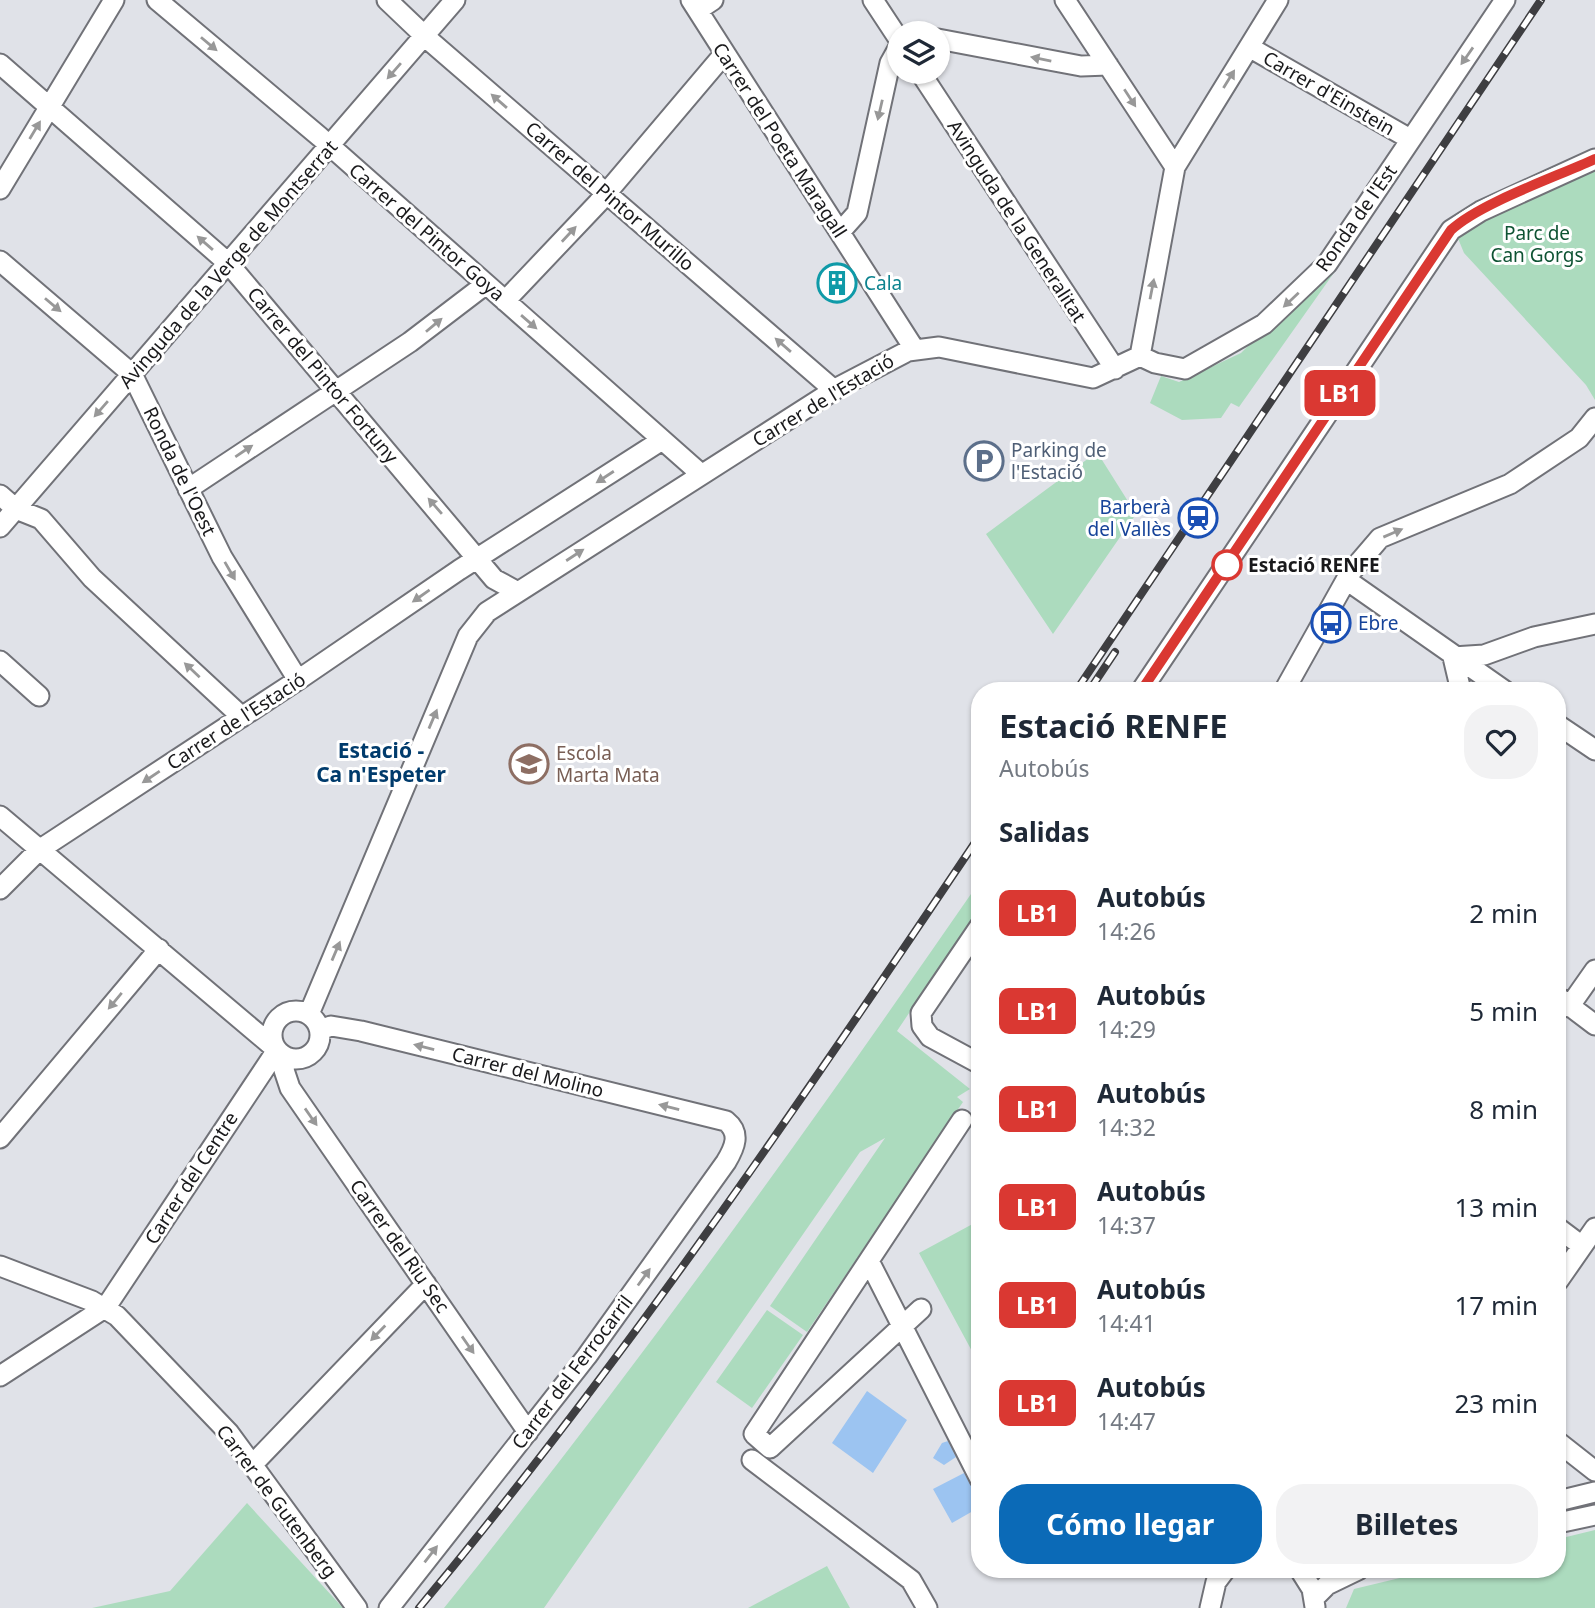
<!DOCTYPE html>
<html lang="es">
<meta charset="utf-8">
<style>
body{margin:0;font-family:"Noto Sans",sans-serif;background:#f2f2f3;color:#1f2937;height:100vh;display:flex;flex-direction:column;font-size:26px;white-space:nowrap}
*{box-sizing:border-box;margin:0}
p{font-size:23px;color:#747a83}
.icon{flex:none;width:38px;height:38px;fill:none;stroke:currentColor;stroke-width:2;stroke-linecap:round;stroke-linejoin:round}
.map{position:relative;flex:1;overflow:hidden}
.sheet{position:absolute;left:971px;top:682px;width:595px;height:896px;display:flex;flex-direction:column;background:#fff;border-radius:28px;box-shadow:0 2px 5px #0004}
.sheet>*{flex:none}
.badge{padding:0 14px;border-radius:10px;font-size:24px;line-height:46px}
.fabs{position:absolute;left:887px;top:21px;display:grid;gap:14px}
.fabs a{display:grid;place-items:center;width:63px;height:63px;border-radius:50%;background:#fff;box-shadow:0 2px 5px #0004;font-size:35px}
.map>.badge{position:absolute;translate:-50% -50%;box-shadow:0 0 0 4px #fff}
h2{padding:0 28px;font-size:26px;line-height:63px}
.round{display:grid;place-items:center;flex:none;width:74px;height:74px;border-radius:28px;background:#f2f2f3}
.overview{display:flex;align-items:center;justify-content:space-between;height:119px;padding:0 28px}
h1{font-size:33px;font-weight:700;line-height:52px}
.primary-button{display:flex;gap:14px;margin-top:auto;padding:14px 28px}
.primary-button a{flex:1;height:80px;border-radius:28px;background:#0b6ab7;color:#fff;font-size:28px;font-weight:700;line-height:80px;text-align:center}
.primary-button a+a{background:#f2f2f3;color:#1f2937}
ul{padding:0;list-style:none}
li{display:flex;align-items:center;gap:21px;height:98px;padding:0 28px}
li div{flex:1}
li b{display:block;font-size:26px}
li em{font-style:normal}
li .badge{min-width:77px;font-weight:700;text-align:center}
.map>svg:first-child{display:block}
.green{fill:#acdbbe}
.water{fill:#9cc4f1}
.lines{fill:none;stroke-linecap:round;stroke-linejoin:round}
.minor-casing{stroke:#717278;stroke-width:23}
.minor{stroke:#fff;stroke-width:19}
.rail-casing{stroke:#3e3e41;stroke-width:8}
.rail{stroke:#fff;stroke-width:5;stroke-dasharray:16;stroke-linecap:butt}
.oneway{fill:#989898}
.line-casing{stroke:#fff;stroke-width:16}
.line{stroke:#da3832;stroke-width:10}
.stop-dot{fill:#fff;stroke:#da3832;stroke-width:3.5}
.labels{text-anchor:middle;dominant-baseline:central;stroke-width:6;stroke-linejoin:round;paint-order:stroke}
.street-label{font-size:19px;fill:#19191b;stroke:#fff}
.park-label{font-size:19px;fill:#0e5333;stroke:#fff}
.culture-label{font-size:19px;fill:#0d838f;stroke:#fff;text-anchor:start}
.service-label{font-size:19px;fill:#4e5e75;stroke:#fff;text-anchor:start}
.transit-label{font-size:19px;fill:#164399;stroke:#fff;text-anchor:end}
.stop-label{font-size:19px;font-weight:bold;fill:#19191b;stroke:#fff;text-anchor:start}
.education-label{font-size:19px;fill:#785e54;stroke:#fff;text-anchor:start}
.neighbourhood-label{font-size:21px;font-weight:bold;fill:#003b6c;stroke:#fff}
</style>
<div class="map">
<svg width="1595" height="1608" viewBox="0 0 1595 1608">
<rect width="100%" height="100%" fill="#e0e2e8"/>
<path class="green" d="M1595,152V400L1586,385L1464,253L1450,219Z
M1338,256L1343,260L1239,407L1231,403L1221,418L1182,420L1150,403L1161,376L1179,382L1241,353Z
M1097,452L1136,514L1053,634L986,534Z
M980,881V907L897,1031L970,1089L957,1097L963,1102L807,1332L770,1306L885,1138L860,1152L544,1608H444C633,1373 809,1129 980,881Z
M980,1220V1366L919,1253Z
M767,1310L803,1335L752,1408L716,1382Z
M247,1503L343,1608H92L170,1591Z
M1595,1530V1608H1346L1354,1589L1433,1570H1558V1539Z
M827,1566L850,1608H748Z"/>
<path class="water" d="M867,1391L907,1420L873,1473L832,1443Z
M948,1441L956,1457L944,1465L933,1458L942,1443Z
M964,1473L980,1500V1507L952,1523L933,1489Z"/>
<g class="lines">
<g class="minor-casing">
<path id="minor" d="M157,0L320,137L701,474
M387,0L430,41L834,390
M691,0L915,350
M873,0L900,41
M1065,0L1175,167
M698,10L713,0
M938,39L1081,66L1108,65
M1249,47L1410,139
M0,64L228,263L494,579L518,592
M920,72L1115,369
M0,189L114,0
M840,232L857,213L890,63L900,45
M0,261L132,374L222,557L298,680
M505,301L598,203L725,53
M1140,356L1155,363L1185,369L1264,324L1327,264L1505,0
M1140,356L1175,167L1278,0
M188,489L410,342L486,284
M0,495L16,509L41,519L92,578L242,717
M0,527L455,0
M1348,581L1505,691
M1453,657L1484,655L1534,637L1595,624
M1453,657L1461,691
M0,661L39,696
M1141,691L1451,230L1481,211L1595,159
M1284,691L1350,573L1380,538L1510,484L1579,438L1595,418
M1558,725L1595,750
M0,816L277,1050L106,1307L0,1376
M0,889L39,850L298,680L459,570L662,440
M980,926L921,1013L922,1026L930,1037L980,1064
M1558,997L1595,1025
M1569,1007L1595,970
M272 1035a24 24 0 1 1 48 0a24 24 0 1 1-48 0Z
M309,1014L468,636L487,612L839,387L908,351L939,347L1093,378L1140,356
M320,1030L331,1026L361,1031L726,1121C741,1133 735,1147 726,1162L587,1356L389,1608
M286,1057L284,1070L290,1088L528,1432
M0,1138L159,949
M1558,1228L1582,1246
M869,1261L980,1479
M0,1266L92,1301L117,1316L229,1433L357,1608
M1558,1281L1595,1228
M921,1309L770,1448L754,1434L962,1120
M1558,1442L1595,1471
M752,1460L911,1580L927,1608
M254,1463L426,1284
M1558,1501L1595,1492
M1558,1523L1595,1515
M1300,1570L1312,1589L1315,1607
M1314,1598L1327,1585L1358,1570
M1210,1608L1216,1582L1225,1570"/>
</g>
<use href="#minor" class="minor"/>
<g class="rail-casing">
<path id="rail" d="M1076,691L1541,0
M1089,691L1115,652
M419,1608C623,1363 803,1099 980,835"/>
</g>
<use href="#rail" class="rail"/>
</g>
<defs><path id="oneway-solid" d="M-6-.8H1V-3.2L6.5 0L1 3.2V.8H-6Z" transform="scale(1.75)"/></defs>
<g class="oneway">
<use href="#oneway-solid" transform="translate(209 44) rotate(40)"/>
<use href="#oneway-solid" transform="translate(1467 56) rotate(125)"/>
<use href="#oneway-solid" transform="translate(1041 59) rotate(-169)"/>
<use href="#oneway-solid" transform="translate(394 71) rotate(131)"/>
<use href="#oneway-solid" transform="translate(1229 79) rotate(-58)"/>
<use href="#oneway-solid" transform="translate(1130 98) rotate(57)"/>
<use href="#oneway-solid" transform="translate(499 101) rotate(-139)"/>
<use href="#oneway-solid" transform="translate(880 110) rotate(103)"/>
<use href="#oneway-solid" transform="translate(35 130) rotate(-59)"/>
<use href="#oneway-solid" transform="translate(569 234) rotate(-47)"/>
<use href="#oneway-solid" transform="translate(205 243) rotate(-139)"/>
<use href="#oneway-solid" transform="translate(1152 289) rotate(-79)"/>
<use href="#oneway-solid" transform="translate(1291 300) rotate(137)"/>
<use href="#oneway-solid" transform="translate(53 305) rotate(40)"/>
<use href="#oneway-solid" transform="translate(529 322) rotate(41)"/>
<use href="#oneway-solid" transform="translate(434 325) rotate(-40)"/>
<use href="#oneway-solid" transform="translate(783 345) rotate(-139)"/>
<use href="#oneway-solid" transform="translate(101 409) rotate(131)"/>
<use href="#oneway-solid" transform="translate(244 451) rotate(-34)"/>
<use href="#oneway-solid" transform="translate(605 477) rotate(147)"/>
<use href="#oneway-solid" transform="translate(435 506) rotate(-131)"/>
<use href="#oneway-solid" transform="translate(1393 533) rotate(-23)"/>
<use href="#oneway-solid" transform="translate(575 555) rotate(-33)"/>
<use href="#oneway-solid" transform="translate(230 571) rotate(60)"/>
<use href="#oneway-solid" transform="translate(421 596) rotate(145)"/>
<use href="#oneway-solid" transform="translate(192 670) rotate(-137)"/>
<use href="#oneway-solid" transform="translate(433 719) rotate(-67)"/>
<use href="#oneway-solid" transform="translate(151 777) rotate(146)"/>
<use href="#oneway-solid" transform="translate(336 951) rotate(-67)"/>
<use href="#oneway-solid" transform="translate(115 1001) rotate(130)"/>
<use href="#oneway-solid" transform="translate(424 1047) rotate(-166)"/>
<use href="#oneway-solid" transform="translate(669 1107) rotate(-166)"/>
<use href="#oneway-solid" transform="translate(311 1117) rotate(55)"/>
<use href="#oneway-solid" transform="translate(644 1277) rotate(-54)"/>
<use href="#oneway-solid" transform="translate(378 1333) rotate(134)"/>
<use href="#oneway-solid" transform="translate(468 1345) rotate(55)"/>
<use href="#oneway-solid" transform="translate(431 1554) rotate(-52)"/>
</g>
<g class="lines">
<g class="line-casing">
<path id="line" d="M1141,691L1451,230C1480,203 1556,177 1595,159"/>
</g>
<use href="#line" class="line"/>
</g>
<defs>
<g id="building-ring" transform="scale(2.0125)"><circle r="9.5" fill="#fff" stroke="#0f9aa8" stroke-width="1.5"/><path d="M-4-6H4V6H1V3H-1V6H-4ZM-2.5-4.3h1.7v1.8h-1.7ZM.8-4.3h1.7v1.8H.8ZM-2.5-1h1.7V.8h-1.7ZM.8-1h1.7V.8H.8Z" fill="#0f9aa8"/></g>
<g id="parking-ring" transform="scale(2.0125)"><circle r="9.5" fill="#fff" stroke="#5c6f8a" stroke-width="1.5"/><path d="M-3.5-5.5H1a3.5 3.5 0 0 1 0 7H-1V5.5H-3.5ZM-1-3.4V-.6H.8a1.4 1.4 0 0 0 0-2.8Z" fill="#5c6f8a"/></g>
<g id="station-ring" transform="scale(2.0125)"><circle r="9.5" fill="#fff" stroke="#1a4fb4" stroke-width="1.5"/><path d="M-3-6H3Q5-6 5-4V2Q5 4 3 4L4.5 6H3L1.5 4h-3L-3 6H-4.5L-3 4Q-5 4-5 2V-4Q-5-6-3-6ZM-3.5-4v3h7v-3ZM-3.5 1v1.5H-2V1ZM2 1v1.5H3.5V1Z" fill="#1a4fb4"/></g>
<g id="bus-ring" transform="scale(2.0125)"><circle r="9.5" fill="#fff" stroke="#1a4fb4" stroke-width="1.5"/><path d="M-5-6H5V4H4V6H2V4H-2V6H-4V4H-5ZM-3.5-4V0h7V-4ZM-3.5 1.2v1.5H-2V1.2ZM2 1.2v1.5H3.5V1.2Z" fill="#1a4fb4"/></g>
<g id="school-ring" transform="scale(2.0125)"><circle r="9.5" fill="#fff" stroke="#8d6e63" stroke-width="1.5"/><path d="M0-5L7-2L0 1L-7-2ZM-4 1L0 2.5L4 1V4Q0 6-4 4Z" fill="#8d6e63"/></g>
</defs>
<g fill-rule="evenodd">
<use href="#building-ring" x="837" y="283"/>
<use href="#parking-ring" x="984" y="461"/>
<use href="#station-ring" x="1198" y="518"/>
<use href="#bus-ring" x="1331" y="623"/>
<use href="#school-ring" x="529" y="764"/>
</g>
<circle class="stop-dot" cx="1227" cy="565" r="14"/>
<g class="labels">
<g class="street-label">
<text transform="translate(1329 93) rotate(30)">Carrer d'Einstein</text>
<text transform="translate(780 140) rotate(57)">Carrer del Poeta Maragall</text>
<text transform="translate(610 196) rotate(41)">Carrer del Pintor Murillo</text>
<text transform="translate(1356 218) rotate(-55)">Ronda de l'Est</text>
<text transform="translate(1017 221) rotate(57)">Avinguda de la Generalitat</text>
<text transform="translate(427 232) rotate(41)">Carrer del Pintor Goya</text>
<text transform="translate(228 264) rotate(-49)">Avinguda de la Verge de Montserrat</text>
<text transform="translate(323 375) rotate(50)">Carrer del Pintor Fortuny</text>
<text transform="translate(823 400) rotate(-31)">Carrer de l'Estació</text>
<text transform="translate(180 471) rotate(64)">Ronda de l'Oest</text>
<text transform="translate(236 721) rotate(-33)">Carrer de l'Estació</text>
<text transform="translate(528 1072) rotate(14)">Carrer del Molino</text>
<text transform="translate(191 1178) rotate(-57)">Carrer del Centre</text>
<text transform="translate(400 1246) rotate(55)">Carrer del Riu Sec</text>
<text transform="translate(572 1372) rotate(-53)">Carrer del Ferrocarril</text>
<text transform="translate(277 1501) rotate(53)">Carrer de Gutenberg</text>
</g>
<g class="park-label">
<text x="1537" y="233">Parc de<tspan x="1537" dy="22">Can Gorgs</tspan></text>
</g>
<g class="culture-label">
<text x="864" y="283">Cala</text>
</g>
<g class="service-label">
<text x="1011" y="450">Parking de<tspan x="1011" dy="22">l'Estació</tspan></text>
</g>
<g class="transit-label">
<text x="1171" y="507">Barberà<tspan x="1171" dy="22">del Vallès</tspan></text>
<text x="1358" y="623" text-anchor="start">Ebre</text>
</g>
<g class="stop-label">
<text x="1248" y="565">Estació RENFE</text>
</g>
<g class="education-label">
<text x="556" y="753">Escola<tspan x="556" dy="22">Marta Mata</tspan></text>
</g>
<g class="neighbourhood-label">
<text x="381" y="750">Estació -<tspan x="381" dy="24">Ca n'Espeter</tspan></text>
</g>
</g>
</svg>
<div class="fabs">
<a><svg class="icon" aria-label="layers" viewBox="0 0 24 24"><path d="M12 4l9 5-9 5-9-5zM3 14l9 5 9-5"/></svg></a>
</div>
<b class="badge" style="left:1340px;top:393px;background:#da3832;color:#fff">LB1</b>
<section class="sheet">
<div class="overview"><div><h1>Estació RENFE</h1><p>Autobús</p></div><a class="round"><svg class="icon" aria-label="heart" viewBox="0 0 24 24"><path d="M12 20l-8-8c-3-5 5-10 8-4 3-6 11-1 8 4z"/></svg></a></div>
<h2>Salidas</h2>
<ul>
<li><span class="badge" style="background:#da3832;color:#fff">LB1</span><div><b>Autobús</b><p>14:26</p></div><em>2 min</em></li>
<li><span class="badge" style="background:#da3832;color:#fff">LB1</span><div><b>Autobús</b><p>14:29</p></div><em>5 min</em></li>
<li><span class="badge" style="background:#da3832;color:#fff">LB1</span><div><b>Autobús</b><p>14:32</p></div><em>8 min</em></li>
<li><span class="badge" style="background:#da3832;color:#fff">LB1</span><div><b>Autobús</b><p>14:37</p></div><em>13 min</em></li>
<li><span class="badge" style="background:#da3832;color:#fff">LB1</span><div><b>Autobús</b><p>14:41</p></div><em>17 min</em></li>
<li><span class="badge" style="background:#da3832;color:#fff">LB1</span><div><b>Autobús</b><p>14:47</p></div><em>23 min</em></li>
</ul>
<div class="primary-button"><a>Cómo llegar</a><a>Billetes</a></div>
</section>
</div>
